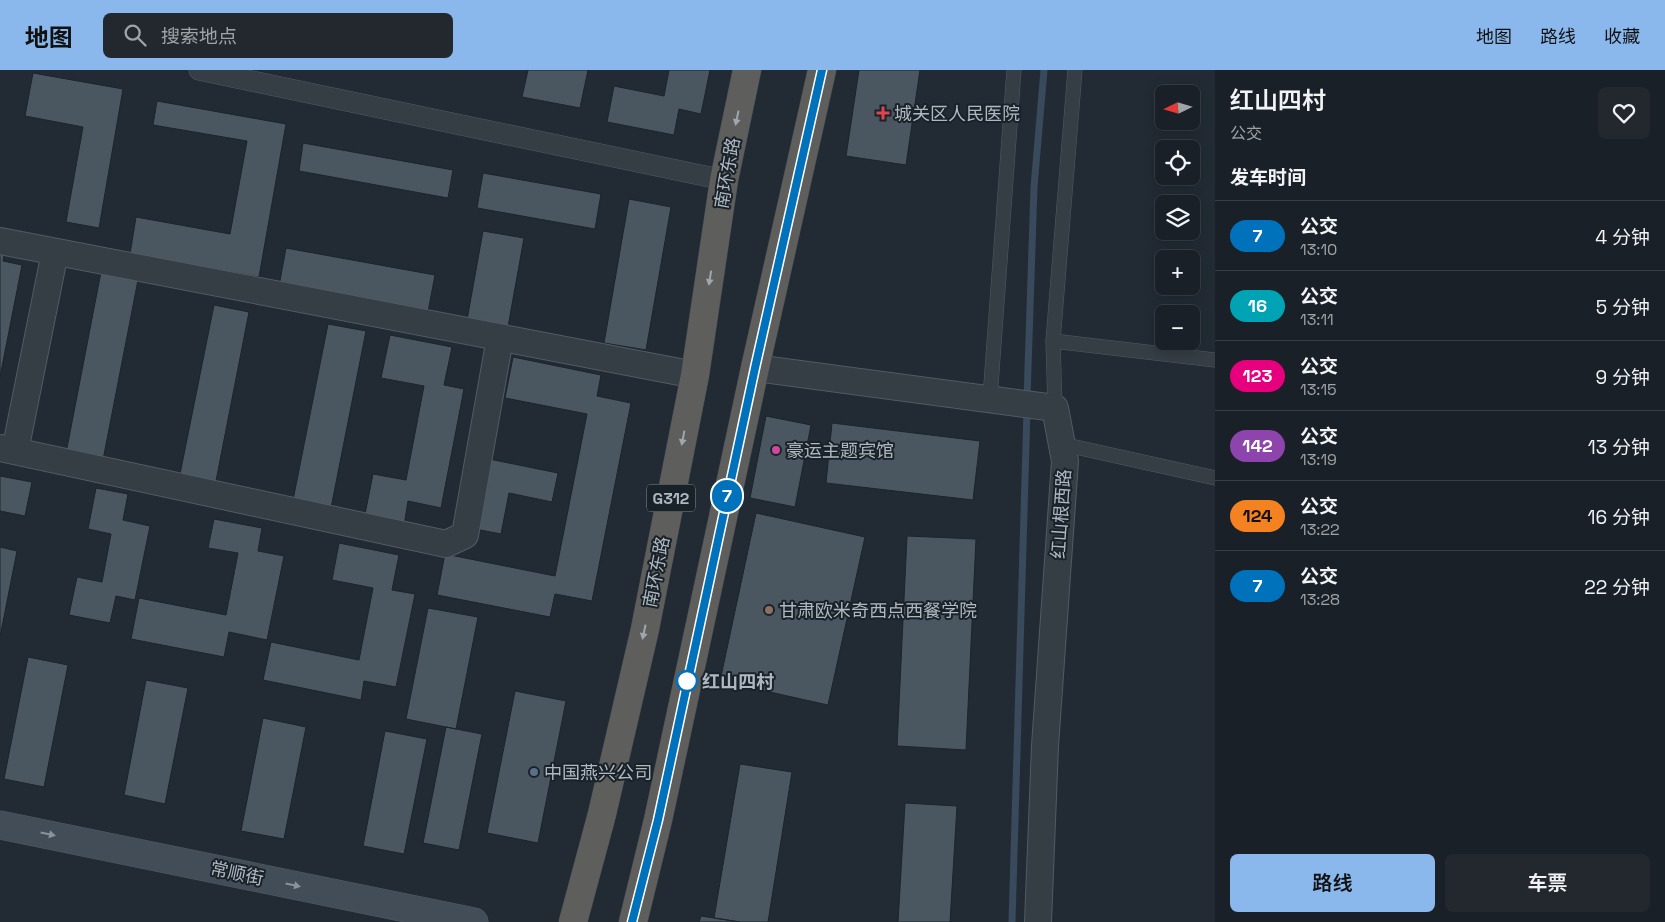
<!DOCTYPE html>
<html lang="zh">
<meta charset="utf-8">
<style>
body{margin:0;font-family:"Space Grotesk","Noto Sans SC",sans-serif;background:#23282f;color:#f1f3f6;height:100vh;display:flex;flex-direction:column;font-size:19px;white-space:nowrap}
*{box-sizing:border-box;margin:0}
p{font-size:16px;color:#9fa3a7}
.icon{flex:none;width:28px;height:28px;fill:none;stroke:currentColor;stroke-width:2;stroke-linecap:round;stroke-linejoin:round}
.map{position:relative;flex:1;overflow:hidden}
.sheet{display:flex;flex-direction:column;background:#1a2027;width:450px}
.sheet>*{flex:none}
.badge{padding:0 10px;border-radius:16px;font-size:18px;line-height:32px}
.needle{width:32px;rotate:265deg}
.fabs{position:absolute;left:1155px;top:15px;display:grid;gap:10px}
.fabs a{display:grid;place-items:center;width:45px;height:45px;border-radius:8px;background:#1a2027;box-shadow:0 2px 12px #0003,0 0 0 1px #383e44;font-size:25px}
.map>.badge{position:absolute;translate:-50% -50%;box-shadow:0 0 0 2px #fff}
h2{padding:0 15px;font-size:19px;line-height:45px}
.round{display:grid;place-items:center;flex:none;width:52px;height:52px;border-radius:8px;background:#23282f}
.headline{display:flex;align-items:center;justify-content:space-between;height:85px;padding:0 15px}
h1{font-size:24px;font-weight:600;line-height:38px}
.primary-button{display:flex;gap:10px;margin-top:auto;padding:10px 15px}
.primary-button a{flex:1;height:58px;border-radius:8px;background:#8ab8ec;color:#111;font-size:20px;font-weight:600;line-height:58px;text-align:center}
.primary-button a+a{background:#23282f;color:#f1f3f6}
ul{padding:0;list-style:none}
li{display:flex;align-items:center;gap:15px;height:70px;padding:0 15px;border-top:1px solid #383e44}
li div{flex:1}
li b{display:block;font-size:19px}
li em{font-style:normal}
li .badge{min-width:55px;font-weight:700;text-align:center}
header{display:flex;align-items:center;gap:30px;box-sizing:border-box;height:70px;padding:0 25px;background:#8ab8ec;color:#111}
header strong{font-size:24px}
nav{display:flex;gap:28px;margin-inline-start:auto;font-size:18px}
.search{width:350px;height:45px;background:#23282f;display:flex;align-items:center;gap:12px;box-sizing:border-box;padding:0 18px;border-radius:8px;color:#9fa3a7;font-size:19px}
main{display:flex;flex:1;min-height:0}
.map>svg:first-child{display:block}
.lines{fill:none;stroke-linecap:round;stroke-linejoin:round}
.stream{stroke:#394a5c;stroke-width:7}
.building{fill:#4a5660;stroke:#1c242c}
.service-casing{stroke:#525b63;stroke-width:15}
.pedestrian-casing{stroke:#525b63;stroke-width:21}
.minor-casing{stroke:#525b63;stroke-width:28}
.secondary-casing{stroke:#525b63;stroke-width:29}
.trunk-casing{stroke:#3f4850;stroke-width:29}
.service{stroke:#353d45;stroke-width:14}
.pedestrian{stroke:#353d45;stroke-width:20}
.minor{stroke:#353d45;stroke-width:26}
.secondary{stroke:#434d58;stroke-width:28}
.trunk{stroke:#5e5e5c;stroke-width:28}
.oneway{fill:#9fa6ae}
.oneway2{fill:#89939d}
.line-casing{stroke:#fff;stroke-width:11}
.line{stroke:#0072bc;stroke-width:8}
.health-dot{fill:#e0444e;stroke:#1a2229;stroke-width:2}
.hotel-dot{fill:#d1479c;stroke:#1a2229;stroke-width:2}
.education-dot{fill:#8d6e63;stroke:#1a2229;stroke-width:2}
.stop-dot{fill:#fff;stroke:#0072bc;stroke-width:2.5}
.service-dot{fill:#5c6f8a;stroke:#1a2229;stroke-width:2}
.labels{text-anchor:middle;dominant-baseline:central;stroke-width:4;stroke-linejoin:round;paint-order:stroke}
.shield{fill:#1a2229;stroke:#828b94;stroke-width:1}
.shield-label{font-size:16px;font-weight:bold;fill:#afb8c2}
.poi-label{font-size:18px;fill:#afb8c2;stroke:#1a2229;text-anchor:start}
.street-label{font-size:18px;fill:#afb8c2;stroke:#1a2229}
.stop-label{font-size:18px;font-weight:bold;fill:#afb8c2;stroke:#1a2229;text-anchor:start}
</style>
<header>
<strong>地图</strong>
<div class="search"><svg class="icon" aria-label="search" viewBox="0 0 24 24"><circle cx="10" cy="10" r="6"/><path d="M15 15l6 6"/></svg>搜索地点</div>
<nav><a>地图</a><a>路线</a><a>收藏</a></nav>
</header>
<main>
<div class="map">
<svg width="1215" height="852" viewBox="0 0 1215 852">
<rect width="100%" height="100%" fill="#222b34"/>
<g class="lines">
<path class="stream" d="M1027,329L1034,117L1044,0
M1012,852L1027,340"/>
</g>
<path class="building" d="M528,0H588L580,38L522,27Z
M669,0H710L701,44L679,39L674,65L607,52L614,16L664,26Z
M859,0H920L906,95L846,86Z
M33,3L123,19L99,158L66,152L83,57L25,46Z
M157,31L286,54L259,207L130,184L136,147L230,164L247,71L153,55Z
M303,73L453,100L448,128L299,101Z
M483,103L601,124L595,159L477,138Z
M629,129L671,137L646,280L604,273Z
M483,161L524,168L508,257L467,250Z
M286,178L435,205L428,242L279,216Z
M0,184L4,185L3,191L22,195L0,307Z
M101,202L138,210L103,390L66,383Z
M214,235L249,242L215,416L179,409Z
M328,254L366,261L331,438L293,430Z
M390,265L452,277L444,315L464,319L441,438L408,431L404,456L364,449L373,404L406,410L424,316L381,308Z
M513,287L601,305L597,326L631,333L592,531L555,524L550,547L437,525L445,484L555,506L587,344L505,328Z
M766,346L811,355L795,437L750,428Z
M832,353L980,371L973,430L826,413Z
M489,389L558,403L552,432L509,423L501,464L475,459Z
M0,406L32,412L25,446L0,441Z
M96,418L128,424L123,450L150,456L135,530L116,526L110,553L69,545L77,507L102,512L111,464L88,459Z
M756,443L865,467L828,635L720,611Z
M214,449L262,458L258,481L284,486L267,570L229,562L224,587L131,569L139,528L226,545L238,483L208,478Z
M907,466L976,469L966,680L897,676Z
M339,473L399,485L392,520L415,524L396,617L364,611L361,630L263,610L271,572L359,590L373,518L332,510Z
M0,477L17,481L0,567Z
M428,538L478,547L456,659L406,649Z
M28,587L68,595L44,717L4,709Z
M146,610L188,618L165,734L124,725Z
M515,621L566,631L538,773L487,763Z
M263,648L306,657L284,769L241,761Z
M446,657L482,664L459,780L423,773Z
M385,661L427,669L404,784L363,776Z
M740,694L792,702L768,852H740L714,848Z
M905,733L957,736L950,852H898Z
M701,846L740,852H699Z"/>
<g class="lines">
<g class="service-casing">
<path id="service" d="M1053,271L1215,290
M990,328L1014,0
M1055,338L1053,271L1075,0
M1062,374L1215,408"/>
</g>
<g class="pedestrian-casing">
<path id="pedestrian" d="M199,0L724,110"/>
</g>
<g class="minor-casing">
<path id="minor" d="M0,171L695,305
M755,298L1055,338L1065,391L1045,676L1038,852
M0,378L446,474L465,465L500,268
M15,381L55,182"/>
</g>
<g class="secondary-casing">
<path id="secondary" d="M0,755L474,852"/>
</g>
<g class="trunk-casing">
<path id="trunk" d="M573,852L602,744L645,559L695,305L724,110L747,0
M633,852L658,750L755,298L822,0"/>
</g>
<use href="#service" class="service"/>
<use href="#pedestrian" class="pedestrian"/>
<use href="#minor" class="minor"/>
<use href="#secondary" class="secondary"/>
<use href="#trunk" class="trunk"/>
</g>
<defs><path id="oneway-solid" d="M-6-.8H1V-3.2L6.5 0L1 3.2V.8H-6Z" transform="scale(1.25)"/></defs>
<g class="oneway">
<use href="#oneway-solid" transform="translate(737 48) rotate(102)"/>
<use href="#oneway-solid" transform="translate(710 208) rotate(99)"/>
<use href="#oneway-solid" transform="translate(683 368) rotate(101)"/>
<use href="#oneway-solid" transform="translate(644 562) rotate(102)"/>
</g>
<g class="oneway2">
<use href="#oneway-solid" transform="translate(48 764) rotate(12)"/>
<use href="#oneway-solid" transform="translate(293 815) rotate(12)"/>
</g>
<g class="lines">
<g class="line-casing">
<path id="line" d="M632,852L658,750L755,298L822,0"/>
</g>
<use href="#line" class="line"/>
</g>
<path class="health-dot" d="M880.5 35.5h5v5h5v5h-5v5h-5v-5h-5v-5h5z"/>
<circle class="hotel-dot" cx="776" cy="380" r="5"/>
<circle class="education-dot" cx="769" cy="540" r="5"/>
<circle class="stop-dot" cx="687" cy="611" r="10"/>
<circle class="service-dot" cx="534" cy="702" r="5"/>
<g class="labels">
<rect class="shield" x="647" y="414.5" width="48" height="27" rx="4"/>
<g class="shield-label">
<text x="671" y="428">G312</text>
</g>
<g class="poi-label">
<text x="894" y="43">城关区人民医院</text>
<text x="786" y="380">豪运主题宾馆</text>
<text x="779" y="540">甘肃欧米奇西点西餐学院</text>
<text x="544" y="702">中国燕兴公司</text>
</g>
<g class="street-label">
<text transform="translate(727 103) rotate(-80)">南环东路</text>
<text transform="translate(1061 444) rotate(-86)">红山根西路</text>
<text transform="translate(656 502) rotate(-79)">南环东路</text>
<text transform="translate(237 803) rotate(12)">常顺街</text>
</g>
<g class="stop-label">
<text x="702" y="611">红山四村</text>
</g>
</g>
</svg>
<div class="fabs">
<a><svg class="needle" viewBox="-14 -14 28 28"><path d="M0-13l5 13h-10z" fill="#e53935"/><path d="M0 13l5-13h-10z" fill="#9fa3a7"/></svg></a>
<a><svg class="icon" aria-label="locate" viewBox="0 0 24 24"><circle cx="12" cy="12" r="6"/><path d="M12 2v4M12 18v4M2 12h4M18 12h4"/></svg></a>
<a><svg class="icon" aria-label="layers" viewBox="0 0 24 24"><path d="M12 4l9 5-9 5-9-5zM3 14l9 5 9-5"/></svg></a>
<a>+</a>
<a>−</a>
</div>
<b class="badge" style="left:727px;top:426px;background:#0072bc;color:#fff">7</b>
</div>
<section class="sheet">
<div class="headline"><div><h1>红山四村</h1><p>公交</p></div><a class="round"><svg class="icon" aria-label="heart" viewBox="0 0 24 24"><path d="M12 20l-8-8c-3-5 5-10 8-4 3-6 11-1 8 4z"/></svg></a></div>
<h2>发车时间</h2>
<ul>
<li><span class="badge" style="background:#0072bc;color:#fff">7</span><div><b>公交</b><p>13:10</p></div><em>4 分钟</em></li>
<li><span class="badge" style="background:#00a3b4;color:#fff">16</span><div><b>公交</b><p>13:11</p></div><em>5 分钟</em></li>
<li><span class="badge" style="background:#e6007e;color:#fff">123</span><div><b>公交</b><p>13:15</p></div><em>9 分钟</em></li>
<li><span class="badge" style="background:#8e44ad;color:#fff">142</span><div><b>公交</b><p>13:19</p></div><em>13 分钟</em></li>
<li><span class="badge" style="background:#f58220;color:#111">124</span><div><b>公交</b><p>13:22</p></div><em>16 分钟</em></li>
<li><span class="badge" style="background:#0072bc;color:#fff">7</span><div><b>公交</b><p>13:28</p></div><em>22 分钟</em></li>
</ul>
<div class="primary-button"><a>路线</a><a>车票</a></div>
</section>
</main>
